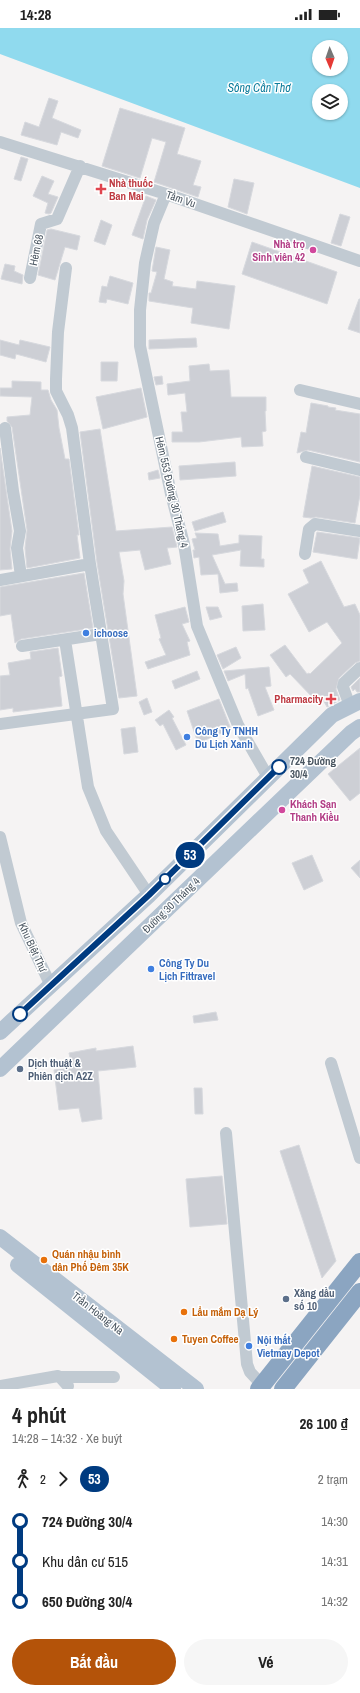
<!DOCTYPE html>
<html lang="vi">
<meta charset="utf-8">
<style>
body{margin:0;font-family:"Archivo Narrow",sans-serif;background:#f6f6f6;color:#222;height:100vh;display:flex;flex-direction:column;font-size:15px;white-space:nowrap}
*{box-sizing:border-box;margin:0}
p{font-size:13px;color:#767676}
.icon{flex:none;width:22px;height:22px;fill:none;stroke:currentColor;stroke-width:2;stroke-linecap:round;stroke-linejoin:round}
.map{position:relative;height:1361px;overflow:hidden}
.side{display:flex;flex-direction:column;background:#fff;flex:1}
.side>*{flex:none}
.badge{padding:0 8px;border-radius:13px;font-size:14px;line-height:26px}
.needle{width:26px;rotate:178deg}
.controls{position:absolute;left:312px;top:12px;display:grid;gap:8px}
.controls a{display:grid;place-items:center;width:36px;height:36px;border-radius:50%;background:#fff;box-shadow:0 1px 3px #0004;font-size:20px}
.map>.badge{position:absolute;translate:-50% -50%;box-shadow:0 0 0 2px #fff}
.legs{display:flex;align-items:center;gap:6px;height:44px;padding:0 12px;font-size:13px}
.legs p{margin-inline-start:auto}
.headline{display:flex;align-items:center;justify-content:space-between;height:68px;padding:0 12px}
h1{font-size:22px;font-weight:700;line-height:30px}
.button{display:flex;gap:8px;margin-top:auto;padding:8px 12px}
.button a{flex:1;height:46px;border-radius:24px;background:#b45309;color:#fff;font-size:16px;font-weight:700;line-height:46px;text-align:center}
.button a+a{background:#f6f6f6;color:#222}
ul{padding:0 12px;list-style:none}
li{display:flex;align-items:center;gap:14px;height:40px;font-size:15px}
li i{display:grid;place-items:center;width:6px;height:100%;margin:0 5px;background:currentColor}
li i::after{content:'';width:10px;height:10px;margin:-5px;border:3px solid;border-radius:50%;background:#fff}
li p{margin-inline-start:auto}
li:first-child i{background:linear-gradient(#0000 50%,currentColor 0)}
li:last-child i{background:linear-gradient(currentColor 50%,#0000 0)}
.status{display:flex;justify-content:space-between;align-items:center;height:28px;padding:0 20px;background:#fff;direction:ltr}
.status svg{height:11px;fill:currentColor}
.map>svg:first-child{display:block}
.water{fill:#90daee;fill-rule:evenodd}
.building{fill:#cdcfd5;stroke:#d7d9de}
.lines{fill:none;stroke-linecap:round;stroke-linejoin:round}
.minor{stroke:#c1cad2;stroke-width:12}
.major{stroke:#b3c2d1;stroke-width:16}
.highway{stroke:#8ba5c1;stroke-width:18}
.line-1-casing{stroke:#fff;stroke-width:9}
.line-1{stroke:#003b80;stroke-width:6}
.health-dot{fill:#e0444e;stroke:#fff;stroke-width:1.5}
.hotel-dot{fill:#d1479c;stroke:#fff;stroke-width:1.5}
.shop-dot{fill:#3f7fe0;stroke:#fff;stroke-width:1.5}
.stop-1-dot{fill:#fff;stroke:#003b80;stroke-width:2}
.service-dot{fill:#5c6f8a;stroke:#fff;stroke-width:1.5}
.food-dot{fill:#e8710a;stroke:#fff;stroke-width:1.5}
.labels{text-anchor:middle;dominant-baseline:central;stroke-width:3;stroke-linejoin:round;paint-order:stroke}
.health-label{font-size:11px;font-weight:bold;fill:#be3a42;stroke:#fff;text-anchor:start}
.street-label{font-size:11px;fill:#4a5661;stroke:#fff}
.hotel-label{font-size:11px;font-weight:bold;fill:#b23c85;stroke:#fff;text-anchor:end}
.shop-label{font-size:11px;font-weight:bold;fill:#366cbe;stroke:#fff;text-anchor:start}
.stop-label{font-size:11px;font-weight:bold;fill:#4a5661;stroke:#fff;text-anchor:start}
.service-label{font-size:11px;font-weight:bold;fill:#4e5e75;stroke:#fff;text-anchor:start}
.food-label{font-size:11px;font-weight:bold;fill:#c56008;stroke:#fff;text-anchor:start}
.water-label{font-size:12px;font-style:italic;fill:#0c7c9b;stroke:#fff}
</style>
<div class="status"><b>14:28</b><svg viewBox="0 0 49 12"><path d="M0 12V9h3v3zM5 12V6h3v6zM10 12V3h3v9zM15 12V0h3v12zM26 1h20v11H26zM47 4h2v5h-2z"/></svg></div>
<div class="map">
<svg width="360" height="1361" viewBox="0 0 360 1361">
<rect width="100%" height="100%" fill="#f5f3f3"/>
<path class="water" d="M0,0H360V160L0,26ZM319,19H341V41H319ZM319,63H341V85H319Z"/>
<path class="building" d="M49,70L58,73L52,90L81,102L78,110L61,104L57,117L21,107L25,94L39,99Z
M120,80L185,100L177,126L201,133L193,157L201,159L198,169L154,154L166,114L152,110L140,150L102,138Z
M21,129L28,131L21,153L14,151Z
M42,148L54,153L48,166L58,169L51,185L49,186L45,185L48,175L33,168Z
M234,151L254,155L247,186L228,179Z
M146,168L156,172L147,192L143,211L132,207Z
M340,186L350,189L341,218L331,215Z
M101,192L112,197L105,217L94,213Z
M51,201L80,208L77,222L65,219L55,252L38,247L47,202Z
M252,214L337,244L327,276L242,246Z
M156,219L170,222L164,251L173,254L172,258L196,261L197,253L235,258L229,301L191,295L193,280L149,273V265H151L157,244L152,243Z
M5,236L15,238L14,243L23,247L22,256L1,251Z
M110,248L133,255L128,276L107,271L106,275L99,274L102,258L107,259Z
M359,271H360V305L348,301Z
M196,310L197,319L149,321V312Z
M0,312L19,317L20,312L50,319L46,334L16,326L15,331L0,327Z
M101,334H118L117,353H101Z
M209,336L210,343L229,342L231,369H266V383H265L266,403L262,404L263,418L242,419L241,409L199,414H172V404H183L181,384H187L185,365L168,367L167,356L190,353L189,338Z
M162,348L163,356L156,357L154,349Z
M12,353L41,354V362H48L51,372L57,382L59,400L65,431H69L79,507H77L80,530L27,540L25,520L27,502L12,399L7,393V389L30,387L32,369L0,368V360H12Z
M141,360L147,389L103,401L96,369Z
M311,375L328,378V379L336,380L335,382L360,386V434L308,422L297,425L301,404L306,405Z
M100,401L116,503L172,499L177,519L167,520L171,536L145,542L140,522L119,524L124,553L123,566L137,668L119,670L97,535L80,404Z
M0,420L12,503L10,521L12,541L0,542Z
M235,434L236,448L180,452L179,438Z
M312,438L360,449V467L355,495L316,489L311,490L303,489Z
M158,442L160,450L149,452L148,445Z
M223,484L226,494L195,503L192,494Z
M317,504L360,510L357,531L313,524Z
M195,505L218,506L220,518L239,515V507L262,508L261,531H264V539L240,538L241,522L212,527L225,556L237,555L238,563L220,565L218,546L201,547L199,529L194,530L193,522H195L192,511L197,510Z
M321,533L344,579L355,576L360,587V633L355,635L339,650L336,661L340,672L327,679L321,668L316,673L290,646L286,649L270,627L285,617L307,646L309,645L310,646L342,615L327,594L309,604L288,566L309,555L303,542Z
M84,545L93,600L21,611L15,615L11,586L0,588V559Z
M263,576L265,602L243,603L242,578Z
M185,579L189,594L182,596L190,613L187,614L190,627L148,641L145,634L166,627L159,611L161,610L155,587Z
M206,579H218L222,589L210,592Z
M236,619L241,630L223,641L217,627Z
M58,620L62,648L59,649L62,678L13,684V680L0,682V648L10,647L8,635L31,631L30,624Z
M269,639L271,658L265,659L274,682L258,688L248,660L246,661L245,646L228,653L224,643Z
M197,643L200,651L175,661L172,653Z
M360,650V664H357L355,661L353,663L351,659Z
M147,670L152,684L144,687L139,674Z
M219,671L231,701L198,715L187,683Z
M169,682L174,689L172,690L186,717L176,722L163,696L160,698L155,692Z
M135,699L138,724L124,726L121,701Z
M360,720V765L350,773L328,746Z
M312,827L323,853L304,862L292,835Z
M360,832V850L351,840Z
M216,984L218,992L194,995L193,988Z
M133,1018L136,1039L98,1043L102,1091L82,1094L79,1080L59,1082L54,1042L72,1039L69,1025L96,1020V1023Z
M194,1060H202L203,1086H195Z
M299,1117L336,1233L322,1250L280,1123Z
M222,1148L227,1196L190,1199L186,1151Z"/>
<g class="lines">
<path class="minor" d="M0,114L166,166L360,233
M166,166L154,195L145,235L140,282V318L171,466L184,516L197,598L238,697L268,749
M30,250L41,196L57,191L80,138
M300,362L360,376
M5,400L13,463L20,503L17,520L21,548
M306,429L360,442
M305,526L309,501L315,496L360,503
M0,552L90,536
M65,612L88,759L106,803L149,867
M22,618L101,606
M350,678L343,659L344,655L360,640
M0,696L113,681L90,536L72,400L68,387L56,363V351L58,304L66,240
M0,809L21,895L51,958
M331,1035L360,1130
M226,1105L247,1336L250,1344L262,1357
M60,1349H114
M0,1358L58,1348L60,1349L68,1358"/>
<path class="major" d="M0,1004L149,867L332,687L360,673
M0,1041L351,705L360,699
M0,1209L196,1361
M18,1237L173,1361"/>
<path class="highway" d="M259,1361L360,1234
M283,1361L360,1264"/>
</g>
<g class="lines">
<g class="line-1-casing">
<path id="line-1" d="M20,986L149,867L279,739"/>
</g>
<use href="#line-1" class="line-1"/>
</g>
<g class="health-dot">
<path d="M99 155h4v4h4v4h-4v4h-4v-4h-4v-4h4z"/>
<path d="M329 665h4v4h4v4h-4v4h-4v-4h-4v-4h4z"/>
</g>
<g class="hotel-dot">
<circle cx="313" cy="222" r="4"/>
<circle cx="282" cy="782" r="4"/>
</g>
<g class="shop-dot">
<circle cx="86" cy="605" r="4"/>
<circle cx="187" cy="709" r="4"/>
<circle cx="151" cy="941" r="4"/>
<circle cx="249" cy="1318" r="4"/>
</g>
<g class="stop-1-dot">
<circle cx="279" cy="739" r="7"/>
<circle cx="165" cy="851" r="5"/>
<circle cx="20" cy="986" r="7"/>
</g>
<g class="service-dot">
<circle cx="20" cy="1041" r="4"/>
<circle cx="286" cy="1271" r="4"/>
</g>
<g class="food-dot">
<circle cx="44" cy="1232" r="4"/>
<circle cx="184" cy="1284" r="4"/>
<circle cx="174" cy="1311" r="4"/>
</g>
<g class="labels">
<g class="health-label">
<text x="109" y="155">Nhà thuốc<tspan x="109" dy="13">Ban Mai</tspan></text>
<text x="323" y="671" text-anchor="end">Pharmacity</text>
</g>
<g class="street-label">
<text transform="translate(181 171) rotate(19)">Tầm Vu</text>
<text transform="translate(36 222) rotate(-78)">Hẻm 68</text>
<text transform="translate(172 464) rotate(77)">Hẻm 553 Đường 30 Tháng 4</text>
<text transform="translate(171 877) rotate(-44)">Đường 30 Tháng 4</text>
<text transform="translate(33 919) rotate(65)">Khu Biệt Thự</text>
<text transform="translate(98 1285) rotate(38)">Trần Hoàng Na</text>
</g>
<g class="hotel-label">
<text x="305" y="216">Nhà trọ<tspan x="305" dy="13">Sinh viên 42</tspan></text>
<text x="290" y="776" text-anchor="start">Khách Sạn<tspan x="290" dy="13">Thanh Kiều</tspan></text>
</g>
<g class="shop-label">
<text x="94" y="605">ichoose</text>
<text x="195" y="703">Công Ty TNHH<tspan x="195" dy="13">Du Lịch Xanh</tspan></text>
<text x="159" y="935">Công Ty Du<tspan x="159" dy="13">Lịch Fittravel</tspan></text>
<text x="257" y="1312">Nội thất<tspan x="257" dy="13">Vietmay Depot</tspan></text>
</g>
<g class="stop-label">
<text x="290" y="733">724 Đường<tspan x="290" dy="13">30/4</tspan></text>
</g>
<g class="service-label">
<text x="28" y="1035">Dịch thuật &amp;<tspan x="28" dy="13">Phiên dịch A2Z</tspan></text>
<text x="294" y="1265">Xăng dầu<tspan x="294" dy="13">số 10</tspan></text>
</g>
<g class="food-label">
<text x="52" y="1226">Quán nhậu bình<tspan x="52" dy="13">dân Phố Đêm 35K</tspan></text>
<text x="192" y="1284">Lẩu mắm Dạ Lý</text>
<text x="182" y="1311">Tuyen Coffee</text>
</g>
<g class="water-label">
<text x="259" y="60">Sông Cần Thơ</text>
</g>
</g>
</svg>
<div class="controls">
<a><svg class="needle" viewBox="-14 -14 28 28"><path d="M0-13l5 13h-10z" fill="#e53935"/><path d="M0 13l5-13h-10z" fill="#767676"/></svg></a>
<a><svg class="icon" aria-label="layers" viewBox="0 0 24 24"><path d="M12 4l9 5-9 5-9-5zM3 14l9 5 9-5"/></svg></a>
</div>
<b class="badge" style="left:190px;top:827px;background:#003b80;color:#fff">53</b>
</div>
<section class="side">
<div class="headline"><div><h1>4 phút</h1><p>14:28 – 14:32 · Xe buýt</p></div><b>26 100 ₫</b></div>
<div class="legs"><svg class="icon" aria-label="walk" viewBox="0 0 24 24"><circle cx="13" cy="4" r="2"/><path d="M13 8l-2 6 4 7M11 14l-3 7M7 12l3-4h3l4 4"/></svg>2<svg class="icon" aria-label="forward" viewBox="0 0 24 24"><path d="M9 5l7 7-7 7"/></svg><b class="badge" style="background:#003b80;color:#fff">53</b><p>2 trạm</p></div>
<ul>
<li><i style="color:#003b80"></i><b>724 Đường 30/4</b><p>14:30</p></li>
<li><i style="color:#003b80"></i><span>Khu dân cư 515</span><p>14:31</p></li>
<li><i style="color:#003b80"></i><b>650 Đường 30/4</b><p>14:32</p></li>
</ul>
<div class="button"><a>Bắt đầu</a><a>Vé</a></div>
</section>
